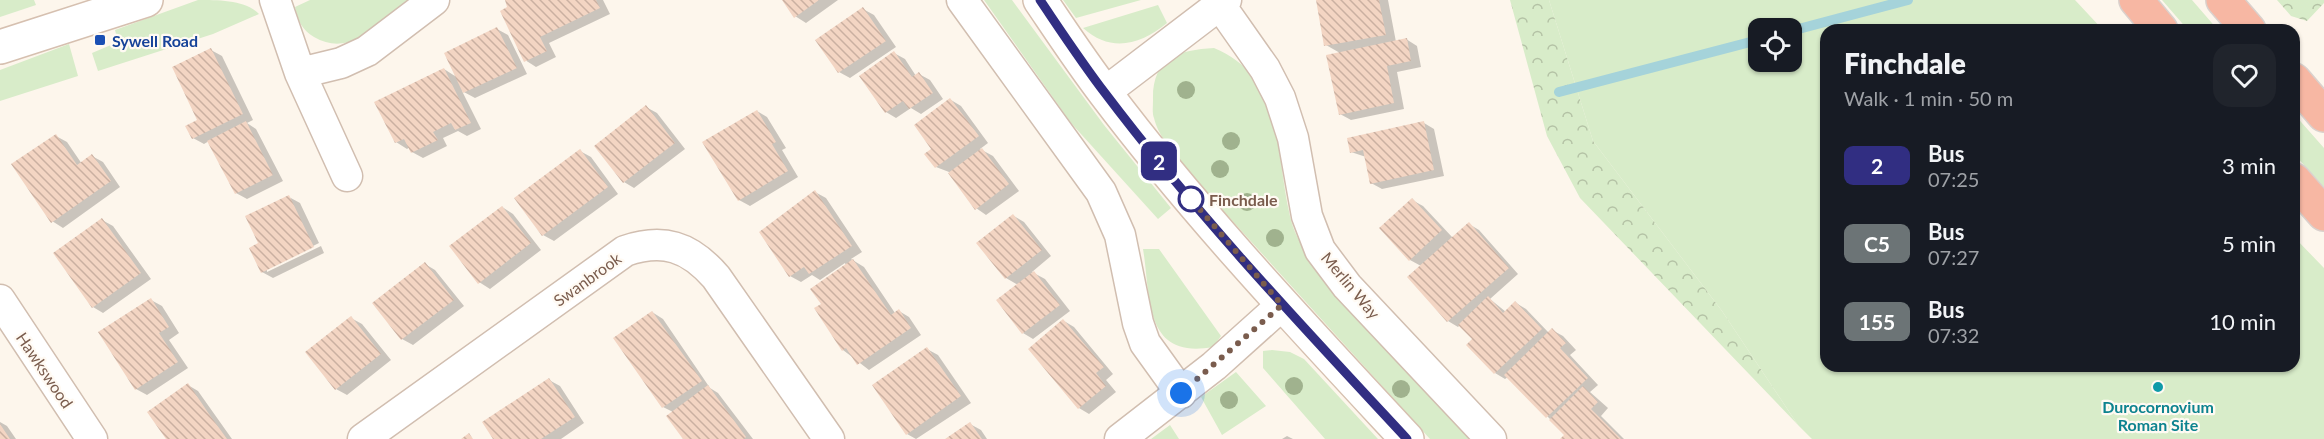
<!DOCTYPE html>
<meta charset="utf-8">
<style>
body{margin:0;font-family:Lato,sans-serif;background:#20242c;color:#f1f3f6;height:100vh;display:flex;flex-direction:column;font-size:22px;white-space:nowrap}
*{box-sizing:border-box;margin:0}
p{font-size:20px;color:#9ea1a6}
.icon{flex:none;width:33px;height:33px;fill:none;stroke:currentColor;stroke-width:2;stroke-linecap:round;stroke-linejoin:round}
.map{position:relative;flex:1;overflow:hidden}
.details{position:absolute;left:1820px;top:24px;width:480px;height:348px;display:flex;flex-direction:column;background:#171b24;border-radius:18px;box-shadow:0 2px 4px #0004}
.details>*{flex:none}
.badge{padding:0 12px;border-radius:9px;font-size:21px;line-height:39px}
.controls{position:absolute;left:1748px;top:18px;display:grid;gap:12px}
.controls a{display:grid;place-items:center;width:54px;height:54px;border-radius:12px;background:#171b24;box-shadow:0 2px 4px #0004;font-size:30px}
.you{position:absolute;width:30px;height:30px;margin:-15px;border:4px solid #fff;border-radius:50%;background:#1a73e8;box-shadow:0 0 0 9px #1a73e833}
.map>.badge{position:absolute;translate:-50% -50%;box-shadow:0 0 0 3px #fff}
.round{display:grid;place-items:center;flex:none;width:63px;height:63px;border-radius:18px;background:#20242c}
.overview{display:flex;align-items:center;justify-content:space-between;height:102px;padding:0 24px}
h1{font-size:28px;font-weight:800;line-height:45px}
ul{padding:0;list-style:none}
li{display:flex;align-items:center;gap:18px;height:78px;padding:0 24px}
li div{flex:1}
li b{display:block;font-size:22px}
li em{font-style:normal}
li .badge{min-width:66px;font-weight:700;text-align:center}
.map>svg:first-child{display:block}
.grass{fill:#d8ecc9;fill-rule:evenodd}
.forest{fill:url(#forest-crowns)}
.shadow{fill:#0003}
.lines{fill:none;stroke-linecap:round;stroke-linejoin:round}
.stream{stroke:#a5d3da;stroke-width:10}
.building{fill:url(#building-back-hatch)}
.street-casing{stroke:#d1beb0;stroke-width:33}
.secondary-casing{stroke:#d6c0b0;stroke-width:36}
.highway-casing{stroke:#dad1cd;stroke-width:36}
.street{stroke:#fff;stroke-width:30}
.secondary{stroke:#fff;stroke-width:33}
.highway{stroke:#f7b7a3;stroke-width:33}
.tree{fill:#a0b28e}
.line-casing{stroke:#fff;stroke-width:14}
.line{stroke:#312e82;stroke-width:9}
.walk{stroke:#7a5c4d;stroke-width:6;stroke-dasharray:0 10.8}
.transit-dot{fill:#1a4fb4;stroke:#fffaf3;stroke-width:2}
.stop-dot{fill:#fff;stroke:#312e82;stroke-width:3}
.culture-dot{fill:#0f9aa8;stroke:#fffaf3;stroke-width:2}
.labels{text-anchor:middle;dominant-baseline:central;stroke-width:4.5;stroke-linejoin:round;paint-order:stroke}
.transit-label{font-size:16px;font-weight:bold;fill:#164399;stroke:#fffaf3;text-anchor:start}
.stop-label{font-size:16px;font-weight:bold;fill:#7a5c4d;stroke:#fffaf3;text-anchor:start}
.street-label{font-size:16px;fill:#7a5c4d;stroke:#fffaf3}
.culture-label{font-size:16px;font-weight:bold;fill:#0d838f;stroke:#fffaf3}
</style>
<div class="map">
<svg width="2324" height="439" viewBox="0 0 2324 439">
<defs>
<pattern id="forest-crowns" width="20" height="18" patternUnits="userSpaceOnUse" patternTransform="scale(1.5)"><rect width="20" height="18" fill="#d8ecc9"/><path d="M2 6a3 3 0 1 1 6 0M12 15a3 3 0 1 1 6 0" fill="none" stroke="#b4c2a5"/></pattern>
<pattern id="building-back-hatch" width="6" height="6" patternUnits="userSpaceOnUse" patternTransform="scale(1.5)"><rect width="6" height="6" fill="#f3d5c3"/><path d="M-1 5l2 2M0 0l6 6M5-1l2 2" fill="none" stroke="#cab0a1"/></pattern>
</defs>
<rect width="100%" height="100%" fill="#fdf6ec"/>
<path class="grass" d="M0,0H34L36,5L0,17Z
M198,0C219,0 246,0 259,14L213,34L98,71L92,53L118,42L115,30Z
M310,0H412C384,21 351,59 314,37C302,30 298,21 295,7Z
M984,0H1012L1104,125L1171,208L1158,219L1071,123Z
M1063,0H1141L1076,18Z
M1549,0H2075L2103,30H1826V366H2294V237L2324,268V439H1812L1798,425L1722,311L1593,141ZM1758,28H1791V62H1758Z
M2162,0H2192L2218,30H2188Z
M1158,5L1167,23C1140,45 1111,53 1083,28Z
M69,44L78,76L0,101V70Z
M1214,48C1285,77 1275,154 1290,216C1294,236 1306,252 1318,269L1471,439H1430L1189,173C1177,156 1159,139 1154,118C1152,113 1153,106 1153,100C1152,58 1178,50 1214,48Z
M2294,114L2324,148V187L2294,154Z
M1143,249H1159L1221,336L1213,347C1143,360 1151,296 1143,249Z
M1272,350L1290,352L1304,359L1378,439H1325L1263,368V351Z
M1236,372L1266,406L1222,435L1201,397Z
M1170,425L1179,439H1151Z"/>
<path class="forest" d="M1510,0H1549L1593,141L1722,311L1798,425L1580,198L1547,136Z
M2277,0H2324V3L2307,21L2291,16Z"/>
<path class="shadow" d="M509,0H603L610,14L549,43L556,57L536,67L525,60Z
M783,0H838L806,23L795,16Z
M1317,0H1388L1396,42L1406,39L1417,46L1421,67L1397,72L1404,109L1351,120L1340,114V53L1326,45Z
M863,9L874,15L896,47L850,78L839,72Z
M497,29L508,35L527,74L475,98L462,91L481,129L467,136L458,131L443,138L447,146L423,158L412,152L410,147L407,149L396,142L444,69L458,78Z
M211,50L222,56L253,120L247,123L256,129L283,181L247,199L236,193L209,141L204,144L193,138L199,120Z
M894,53L905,59L916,76L919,74L930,80L943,99L921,114L911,108L896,118L886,112Z
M951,100L961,106L988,143L980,149L993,156L1019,191L986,215L976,208L949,172L936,167L927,154L933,149Z
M646,107L657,113L685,149L634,188L624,182Z
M757,111L767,117L786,148L782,150L798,177L750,206L739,200Z
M1424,123L1434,129L1444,176L1382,189L1371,183L1366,157L1351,152Z
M56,136L67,142L82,164L92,156L103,162L120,187L63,228L52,221Z
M580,151L591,157L618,194L554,241L543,235Z
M815,192L826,198L862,252L851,259L864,267L895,313L899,311L909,317L921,335L869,370L843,350L823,304L846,266L845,263L820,280L812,275L801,282L790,276Z
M289,197L300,203L319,243L267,269V272L321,246L324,253L273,278L262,272Z
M1412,200L1423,206L1453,238L1469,224L1479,230L1518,274L1490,299L1506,312L1516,303L1526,309L1549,333L1552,330L1563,336L1576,350L1570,355L1598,385L1590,392L1608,408L1601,416L1624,439H1562L1566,435L1508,377L1505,379L1495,373L1474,339L1460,325L1458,327L1448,321L1421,266L1410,260Z
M502,207L513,214L541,250L490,289L479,282Z
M1014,216L1024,222L1051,256L1032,272L1045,279L1070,311L1033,339L1023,333L1018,285L1006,278Z
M102,220L113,226L151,279L103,313L93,307Z
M425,264L435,270L464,306L413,345L402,339Z
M151,300L162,306L179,333L169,340L188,368L147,395L136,389Z
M652,312L663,319L710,388L718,393L753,439H685L673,412L663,407Z
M351,318L362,324L391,360L347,395L336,389Z
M1064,321L1074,327L1113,374L1106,380L1116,392L1089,414L1079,408Z
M927,349L938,355L971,403L916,439L907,434Z
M549,380L560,386L584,423L561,439H495Z
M188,385L198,391L232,439H167Z
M0,422L7,426L16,439H0Z
M970,424L981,430L987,439H947Z
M1287,436L1293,439H1282Z"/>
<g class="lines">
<path class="stream" d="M1791,31L1908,0
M1559,92L1758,40"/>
</g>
<path class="building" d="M505,0H596L600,8L540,37L547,51L524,62L500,11L507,7Z
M782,0H819L794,18Z
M1316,0H1379L1386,35L1324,46Z
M863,7L886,41L838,73L815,40Z
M497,27L517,68L463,93L444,53Z
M1407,38L1411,61L1387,66L1394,103L1339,115L1326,55Z
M211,48L243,114L192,139L185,126L197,120L172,67Z
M894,51L912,77L919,72L933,93L909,109L903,101L885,113L859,76Z
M444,68L471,123L455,130L451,123L433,132L438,140L411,153L404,139L395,143L374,102Z
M950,98L979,136L935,168L924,154L931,149L914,125Z
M646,105L675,143L623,183L594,146Z
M757,110L776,142L772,144L788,171L738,201L702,142Z
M246,121L273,175L235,194L207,141Z
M1424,121L1434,170L1370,184L1363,150L1350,153L1347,138Z
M56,134L77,165L92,154L111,181L51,223L11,164Z
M982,148L1009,184L975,210L948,173Z
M580,149L608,187L542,236L514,198Z
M815,190L852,246L809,274L804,267L789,277L759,232Z
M289,195L314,247L261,273L249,248L258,243L245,216Z
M1412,198L1442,230L1409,261L1379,228Z
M502,206L531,243L478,284L449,246Z
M1013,214L1042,250L1005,279L976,243Z
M102,218L141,273L92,308L53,253Z
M1469,222L1509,268L1447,322L1407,277Z
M853,259L891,315L899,309L911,328L857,365L846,348L842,351L814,308L821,304L810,289Z
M425,262L454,300L401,340L372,303Z
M1034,271L1060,305L1022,334L996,300Z
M1488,296L1503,313L1515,301L1542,329L1494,374L1466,345L1472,339L1458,325Z
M151,298L169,327L159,333L178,362L135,390L98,332Z
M652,311L702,381L662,408L613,338Z
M351,316L381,354L335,390L305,352Z
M1063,319L1104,367L1096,373L1106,386L1078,409L1028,349Z
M1552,328L1566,343L1560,348L1588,378L1546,418L1504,375Z
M927,347L961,396L906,435L872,385Z
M549,378L575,417L541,439H493L482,422Z
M188,383L209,414L227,439H166L147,412Z
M708,385L746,437L744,439H683L666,416Z
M1583,386L1598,402L1591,409L1621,439H1560L1564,435L1549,420Z
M970,422L982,439H945Z
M0,424L10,439H0Z
M469,433L473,439H461Z"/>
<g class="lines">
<g class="street-casing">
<path id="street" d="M275,0L300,73L347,176
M962,0L1101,192L1120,235L1138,323L1145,343L1181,393
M1220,5L1265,69L1280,98L1293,138L1307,216L1320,250L1347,286L1491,439
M300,73L341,63L367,51L434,0
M1104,93L1226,0
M0,300L92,439
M363,439L625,251C663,238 689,246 716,277L829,439
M1120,439L1214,366L1282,305"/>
</g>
<g class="secondary-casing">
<path id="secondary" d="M1040,0C1061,31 1082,63 1105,93C1197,215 1303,327 1407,439
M0,47L146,0"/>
</g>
<g class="highway-casing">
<path id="highway" d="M2136,0L2161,30
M2223,0L2249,30
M2294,80L2324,115
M2294,180L2324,214"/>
</g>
<use href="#street" class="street"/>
<use href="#secondary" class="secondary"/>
<use href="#highway" class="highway"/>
</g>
<g class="tree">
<circle cx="1186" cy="90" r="9"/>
<circle cx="1231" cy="141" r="9"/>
<circle cx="1220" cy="169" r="9"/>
<circle cx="1247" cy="202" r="9"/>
<circle cx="1275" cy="238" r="9"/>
<circle cx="1294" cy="386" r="9"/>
<circle cx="1401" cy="389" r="9"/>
<circle cx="1229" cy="400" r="9"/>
</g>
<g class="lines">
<g class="line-casing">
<path id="line" d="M1040,0C1061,31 1082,63 1105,93C1197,215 1303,327 1407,439"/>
</g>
<use href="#line" class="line"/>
<path class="walk" d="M1181,393L1282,305L1191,199"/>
</g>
<rect class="transit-dot" x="94" y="34" width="12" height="12" rx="3"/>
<circle class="stop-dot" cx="1191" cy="199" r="12"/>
<circle class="culture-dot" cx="2158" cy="387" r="6"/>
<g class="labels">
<g class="transit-label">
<text x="112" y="40">Sywell Road</text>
</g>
<g class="stop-label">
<text x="1209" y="199">Finchdale</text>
</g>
<g class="street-label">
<text transform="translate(587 279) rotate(-36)">Swanbrook</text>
<text transform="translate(1351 285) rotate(50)">Merlin Way</text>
<text transform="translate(45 370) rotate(56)">Hawkswood</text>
</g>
<g class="culture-label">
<text x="2158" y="406">Durocornovium<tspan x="2158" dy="18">Roman Site</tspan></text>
</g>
</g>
</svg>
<div class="controls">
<a><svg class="icon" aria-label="locate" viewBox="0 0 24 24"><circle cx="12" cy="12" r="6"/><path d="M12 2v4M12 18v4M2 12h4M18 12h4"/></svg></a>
</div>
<div class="you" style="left:1181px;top:393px"></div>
<b class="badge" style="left:1159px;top:161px;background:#312e82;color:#fff">2</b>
<section class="details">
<div class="overview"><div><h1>Finchdale</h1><p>Walk · 1 min · 50 m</p></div><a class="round"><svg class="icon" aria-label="heart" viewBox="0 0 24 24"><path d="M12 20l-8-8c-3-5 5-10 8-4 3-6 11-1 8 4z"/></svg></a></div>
<ul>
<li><span class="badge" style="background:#312e82;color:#fff">2</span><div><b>Bus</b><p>07:25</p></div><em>3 min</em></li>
<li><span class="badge" style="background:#6c7476;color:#fff">C5</span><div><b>Bus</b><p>07:27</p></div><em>5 min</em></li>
<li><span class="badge" style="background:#6c7476;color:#fff">155</span><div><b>Bus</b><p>07:32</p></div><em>10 min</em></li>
</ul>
</section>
</div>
